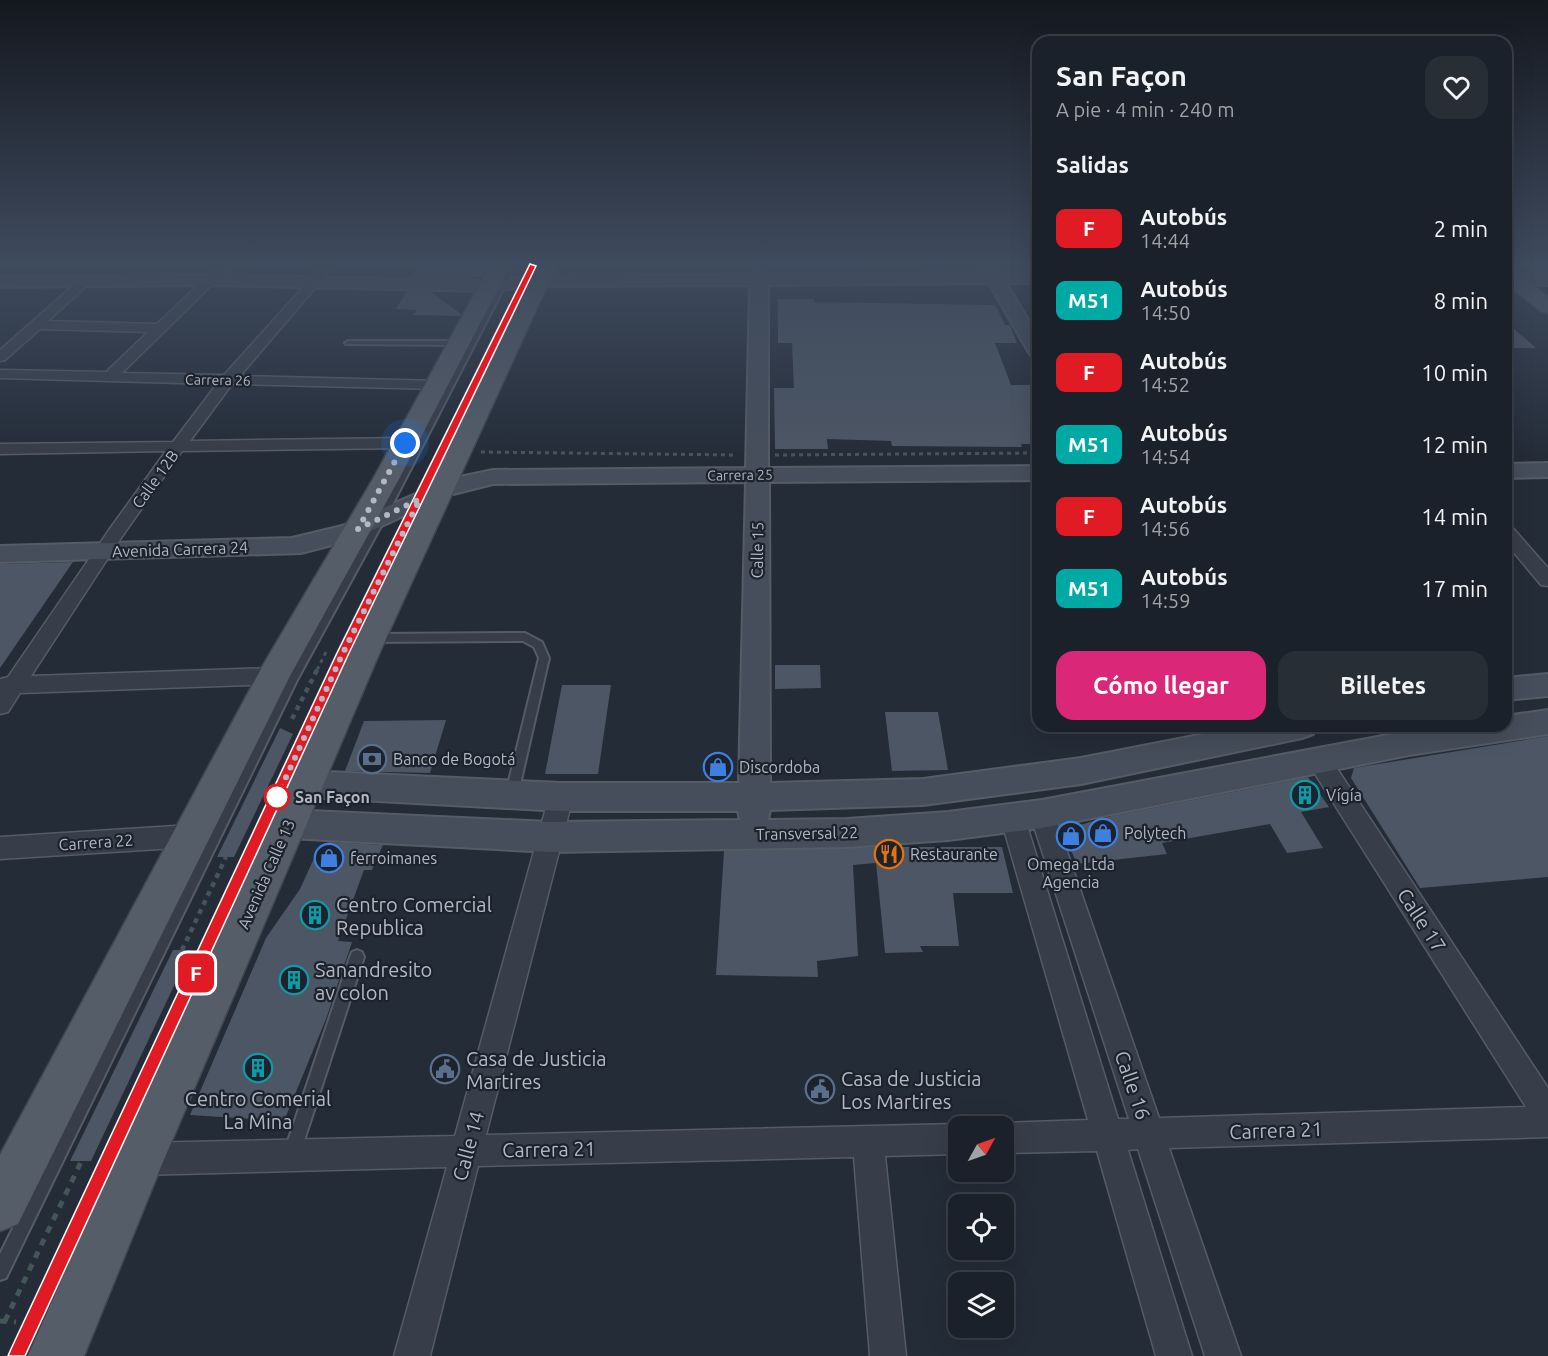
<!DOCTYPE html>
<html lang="es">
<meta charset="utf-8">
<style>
body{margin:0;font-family:Ubuntu,sans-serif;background:#282e36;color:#f1f3f6;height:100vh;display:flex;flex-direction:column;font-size:22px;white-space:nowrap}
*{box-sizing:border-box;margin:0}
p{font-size:20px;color:#a0a3a8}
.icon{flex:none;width:33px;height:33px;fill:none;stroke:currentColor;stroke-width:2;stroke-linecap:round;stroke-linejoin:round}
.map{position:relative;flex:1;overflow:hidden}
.side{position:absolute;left:1032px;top:36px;width:480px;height:696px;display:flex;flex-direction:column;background:#1b212a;border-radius:18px;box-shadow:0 6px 24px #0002,0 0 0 2px #393e47}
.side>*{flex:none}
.badge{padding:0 12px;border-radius:9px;font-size:21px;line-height:39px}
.needle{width:39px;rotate:50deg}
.buttons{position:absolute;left:948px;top:1116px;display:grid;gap:12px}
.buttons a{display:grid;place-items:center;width:66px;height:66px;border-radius:12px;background:#1b212a;box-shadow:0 6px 24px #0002,0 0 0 2px #393e47;font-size:30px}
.you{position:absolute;width:30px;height:30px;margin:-15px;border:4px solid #fff;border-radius:50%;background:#1a73e8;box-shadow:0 0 0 9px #1a73e833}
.map>.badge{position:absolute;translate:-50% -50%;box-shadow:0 0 0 3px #fff}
h2{padding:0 24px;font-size:22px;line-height:54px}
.round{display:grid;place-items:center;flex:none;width:63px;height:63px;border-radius:18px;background:#282e36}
.overview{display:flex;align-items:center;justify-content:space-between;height:102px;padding:0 24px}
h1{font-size:28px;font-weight:600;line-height:45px}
.cta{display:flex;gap:12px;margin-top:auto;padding:12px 24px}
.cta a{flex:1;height:69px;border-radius:18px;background:#db2777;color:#fff;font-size:24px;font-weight:600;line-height:69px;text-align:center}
.cta a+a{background:#282e36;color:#f1f3f6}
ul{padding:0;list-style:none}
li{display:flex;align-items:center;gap:18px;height:72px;padding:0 24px}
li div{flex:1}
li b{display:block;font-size:22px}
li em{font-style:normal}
li .badge{min-width:66px;font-weight:700;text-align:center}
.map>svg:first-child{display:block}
.green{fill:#27393a}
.building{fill:#4c5664}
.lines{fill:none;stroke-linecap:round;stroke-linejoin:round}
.lane-casing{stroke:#555c66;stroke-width:4}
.street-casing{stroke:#555c66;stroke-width:3}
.secondary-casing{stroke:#555c66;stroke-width:4}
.primary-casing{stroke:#404752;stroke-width:3}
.path-far2{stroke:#455658;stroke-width:3;stroke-dasharray:4 4;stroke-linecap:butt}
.path-far1{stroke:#455658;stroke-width:4.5;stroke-dasharray:5 5;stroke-linecap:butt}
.path{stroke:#455658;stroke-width:5;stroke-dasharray:7 7;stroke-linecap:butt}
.lane{fill:#373e49;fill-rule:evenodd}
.street{fill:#373e49;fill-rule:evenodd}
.secondary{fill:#464e5b;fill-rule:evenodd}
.primary{fill:#555d69;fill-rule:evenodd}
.line{fill:#e01b24;stroke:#fff;stroke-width:1.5}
.walk{stroke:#b2b9c5;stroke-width:6;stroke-dasharray:0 10.8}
.stop-dot{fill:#fff;stroke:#e01b24;stroke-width:3}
.labels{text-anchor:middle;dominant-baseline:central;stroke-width:4.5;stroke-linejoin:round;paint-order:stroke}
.far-street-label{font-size:14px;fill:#b2b9c5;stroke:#1c232d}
.street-label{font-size:16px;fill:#b2b9c5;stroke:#1c232d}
.poi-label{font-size:16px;fill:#b2b9c5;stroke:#1c232d;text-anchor:start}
.stop-label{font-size:16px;font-weight:bold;fill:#b2b9c5;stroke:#1c232d;text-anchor:start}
.near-poi-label{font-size:20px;fill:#b2b9c5;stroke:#1c232d;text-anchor:start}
.near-street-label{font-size:20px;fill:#b2b9c5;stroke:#1c232d}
</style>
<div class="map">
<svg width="1548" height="1356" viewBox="0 0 1548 1356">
<rect width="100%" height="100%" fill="#242c38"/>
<path class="green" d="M980,282L982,287L776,288V284Z
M738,283V288L559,290L561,284Z"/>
<path class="building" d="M417,266H488L482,276L473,278L410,277Z
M407,291L431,292L461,314L460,316L413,315L417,310L396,309Z
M778,299H814V302L993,305L997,308L1005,325H1010L1017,343H995L1011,385H1038V444H1021L1022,447L892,446L891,441L827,439L828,449H775L774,388H794L792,343H778Z
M1506,322L1536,348H1506Z
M73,562L0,668V564Z
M775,665H820L821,688L775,689Z
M562,685H611L598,774H545Z
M885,712H938L948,770L892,771Z
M446,720L430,773L345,771L364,721Z
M280,728L293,734L234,857H217Z
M1548,736V877L1420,888L1351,778L1354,768Z
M1308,777L1329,807L1301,812L1323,848L1287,853L1270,824L1162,843L1167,854L1077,864L1062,830L1112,816Z
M330,842L383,845L372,870H364L338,941L352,942L326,1019L284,1121L190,1115L266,938L300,889L320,845Z
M874,847H1002L1013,893H953L959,946H920L923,952L885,953L876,863L853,865L858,956L817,961L818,977L716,975L724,851Z
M173,950H191L91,1161H70Z"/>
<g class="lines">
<g class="lane-casing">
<path id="lane" d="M509,266H515L386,517L297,680L6,1278L0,1280V1254L287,680L378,517Z
M530,266H536L348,653L27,1356H9L338,653Z
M348,341H459L462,343L459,345L346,344L345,343Z
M525,633L542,642L549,658L518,793L516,796L512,798L508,796L506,793L539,658L534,647L523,641L373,642L368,638L373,634Z
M357,950L362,952L364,957L300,1153L298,1159L292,1161L286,1159L284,1153L350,957L352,952Z"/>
</g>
<g class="street-casing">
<path id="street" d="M218,266H231L122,373L224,375L322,266H334L240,376L437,381L444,385L437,389L232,384L190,441L405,438L413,443L405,448L182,451L121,538L31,676L274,668L281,670L284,676L281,682L274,684L20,693L8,712L0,714V679L8,677L109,530L166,451L0,454V444L173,442L217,384L0,378V370L106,372L148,332L40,329L5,360L0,361V350L82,278H90L92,281L48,321L157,324Z
M753,266H765L763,283H755Z
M1506,525L1512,527L1548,568V586L1541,585L1506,543Z
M1320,753L1328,755L1548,1088V1137L1169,1148L1241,1356H1205L1138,1149L1128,1150L1192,1356H1156L1097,1151L1004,1153V1126H995L1004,1123L1088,1120L1001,819L1005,812L1013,809L1021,812L1025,819L1118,1119H1129L1030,814L1034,807L1042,804L1050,807L1054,814L1159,1118L1526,1107L1312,769L1309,762L1312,755Z
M561,787L569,790L573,797L486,1135L958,1124L965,1126H958V1154L885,1156L906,1356H870L854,1157L478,1166L430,1356H394L447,1167L139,1175L128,1170L123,1159L128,1148L139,1143L455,1136L549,797L553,790Z
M191,825L200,828L203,836L200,844L191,847L0,859V837Z"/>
</g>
<g class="secondary-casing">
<path id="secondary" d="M979,266H995L1000,273H1038V283H1006L1038,336V357L1031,355L1028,351L989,283L768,285V468L1038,466V480L769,482L770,783L923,779L1081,758L1245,726H1317L1313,734L1302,738L1081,784L923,805L770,810L768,820L847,819L948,812L1042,800L1409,731L1441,726H1506V716L1548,710V734L1409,755L1042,828L948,840L847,847L550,852L289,838L277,834L273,824L277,814L289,810L550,822L740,820L738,811H561L306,797L295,793L290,784L295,775L306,771L561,783H739L746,482L493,484L449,495L351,540L301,553L0,562V546L292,538L342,526L450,479L493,470L746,468L750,285L539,286L489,291L209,285L0,287V277L209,275L489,281L539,276L983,273Z
M1506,274L1548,275V285L1506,284Z
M1548,463V477L1506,478V464Z
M1548,674V696L1506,700V678Z"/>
</g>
<g class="primary-casing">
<path id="primary" d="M490,266H510L399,479L290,676L18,1224L0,1231V1155L262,667L373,479Z
M536,266H556L379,654L160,1169L84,1356H28L122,1142L347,654Z
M1523,266H1544L1548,269V284L1541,282Z
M1506,268L1513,270L1548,297V313L1541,311L1506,284Z"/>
</g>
<path class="path-far2" d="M481,452L737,455
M775,455L1038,453
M317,670L326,652"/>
<path class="path-far1" d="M292,719L318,668
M182,950L226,857"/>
<path class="path" d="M0,1321L16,1322
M5,1321L81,1162"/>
<use href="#lane" class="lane"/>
<use href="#street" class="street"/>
<use href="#secondary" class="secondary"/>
<use href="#primary" class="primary"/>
</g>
<linearGradient id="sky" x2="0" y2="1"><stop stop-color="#14181f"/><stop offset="0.58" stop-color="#3f4b5e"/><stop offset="1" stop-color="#3f4b5e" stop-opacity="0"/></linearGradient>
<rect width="1548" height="456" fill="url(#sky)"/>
<path class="line" d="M530,264L536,266L349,653L25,1356H8L11,1349L337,653Z"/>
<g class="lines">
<path class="walk" d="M277,797L343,653L420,499L358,529L405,443"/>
</g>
<defs>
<g id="bank-ring" transform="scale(1.5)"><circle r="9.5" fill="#1c232d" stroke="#5c6f8a" stroke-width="1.5"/><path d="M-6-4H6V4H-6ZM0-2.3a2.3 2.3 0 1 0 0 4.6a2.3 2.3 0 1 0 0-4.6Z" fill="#5c6f8a"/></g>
<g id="shop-ring" transform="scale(1.5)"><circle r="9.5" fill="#1c232d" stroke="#3f7fe0" stroke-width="1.5"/><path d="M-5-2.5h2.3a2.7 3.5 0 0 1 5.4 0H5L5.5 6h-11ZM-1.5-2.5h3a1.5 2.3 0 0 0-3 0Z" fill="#3f7fe0"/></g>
<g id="building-ring" transform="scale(1.5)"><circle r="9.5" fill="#1c232d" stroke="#0f9aa8" stroke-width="1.5"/><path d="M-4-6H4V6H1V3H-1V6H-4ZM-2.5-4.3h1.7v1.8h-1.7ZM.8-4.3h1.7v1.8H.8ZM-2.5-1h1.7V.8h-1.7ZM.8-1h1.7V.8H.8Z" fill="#0f9aa8"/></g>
<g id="restaurant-ring" transform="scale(1.5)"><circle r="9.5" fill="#1c232d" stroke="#e8710a" stroke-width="1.5"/><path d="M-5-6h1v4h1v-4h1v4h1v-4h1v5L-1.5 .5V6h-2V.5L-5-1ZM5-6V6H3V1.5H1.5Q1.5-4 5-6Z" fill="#e8710a"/></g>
<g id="civic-ring" transform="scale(1.5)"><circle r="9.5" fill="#1c232d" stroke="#5c6f8a" stroke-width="1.5"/><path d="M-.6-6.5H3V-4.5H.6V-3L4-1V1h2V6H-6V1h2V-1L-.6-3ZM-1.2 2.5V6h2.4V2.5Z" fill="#5c6f8a"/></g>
</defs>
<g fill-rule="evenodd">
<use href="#bank-ring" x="372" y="759"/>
<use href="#shop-ring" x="718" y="767"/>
<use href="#building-ring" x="1305" y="795"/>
<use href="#shop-ring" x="1103" y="833"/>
<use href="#shop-ring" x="1071" y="836"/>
<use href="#restaurant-ring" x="889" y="854"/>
<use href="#shop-ring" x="329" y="858"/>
<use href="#building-ring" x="315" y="915"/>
<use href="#building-ring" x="294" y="980"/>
<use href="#building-ring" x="258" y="1068"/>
<use href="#civic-ring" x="445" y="1069"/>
<use href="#civic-ring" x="820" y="1089"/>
</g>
<circle class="stop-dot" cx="277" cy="797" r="12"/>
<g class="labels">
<g class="far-street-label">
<text transform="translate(218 380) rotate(1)">Carrera 26</text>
<text transform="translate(740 475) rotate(-1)">Carrera 25</text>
</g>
<g class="street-label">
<text transform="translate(155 479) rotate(-54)">Calle 12B</text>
<text transform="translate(180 549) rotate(-2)">Avenida Carrera 24</text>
<text transform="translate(757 550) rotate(-89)">Calle 15</text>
<text transform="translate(807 833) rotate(-1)">Transversal 22</text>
<text transform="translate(96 842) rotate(-4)">Carrera 22</text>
<text transform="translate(266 874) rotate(-66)">Avenida Calle 13</text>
</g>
<g class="poi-label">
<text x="393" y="759">Banco de Bogotá</text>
<text x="739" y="767">Discordoba</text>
<text x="1326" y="795">Vígía</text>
<text x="1124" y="833">Polytech</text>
<text x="910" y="854">Restaurante</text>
<text x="350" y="858">ferroimanes</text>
<text x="1071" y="864" text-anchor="middle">Omega Ltda<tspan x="1071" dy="18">Agencia</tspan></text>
</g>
<g class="stop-label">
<text x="295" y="797">San Façon</text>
</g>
<g class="near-poi-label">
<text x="336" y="904">Centro Comercial<tspan x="336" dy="23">Republica</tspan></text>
<text x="315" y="969">Sanandresito<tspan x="315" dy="23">av colon</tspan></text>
<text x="466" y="1058">Casa de Justicia<tspan x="466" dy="23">Martires</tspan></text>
<text x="841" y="1078">Casa de Justicia<tspan x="841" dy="23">Los Martires</tspan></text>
<text x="258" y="1098" text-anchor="middle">Centro Comerial<tspan x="258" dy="23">La Mina</tspan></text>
</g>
<g class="near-street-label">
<text transform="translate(1422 920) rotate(57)">Calle 17</text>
<text transform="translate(1133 1085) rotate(71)">Calle 16</text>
<text transform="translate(1276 1130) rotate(-2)">Carrera 21</text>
<text transform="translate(468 1146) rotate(-75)">Calle 14</text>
<text transform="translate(549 1149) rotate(-1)">Carrera 21</text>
</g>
</g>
</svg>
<div class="buttons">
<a><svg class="needle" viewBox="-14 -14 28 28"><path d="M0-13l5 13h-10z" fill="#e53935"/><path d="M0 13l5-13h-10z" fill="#a0a3a8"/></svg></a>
<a><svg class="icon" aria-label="locate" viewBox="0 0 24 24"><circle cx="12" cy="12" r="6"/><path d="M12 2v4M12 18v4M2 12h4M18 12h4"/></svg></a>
<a><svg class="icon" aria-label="layers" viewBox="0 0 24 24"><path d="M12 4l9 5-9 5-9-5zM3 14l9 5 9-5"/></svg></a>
</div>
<div class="you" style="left:405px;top:443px"></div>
<b class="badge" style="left:196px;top:973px;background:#e01b24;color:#fff">F</b>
<section class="side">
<div class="overview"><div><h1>San Façon</h1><p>A pie · 4 min · 240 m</p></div><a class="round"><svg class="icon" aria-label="heart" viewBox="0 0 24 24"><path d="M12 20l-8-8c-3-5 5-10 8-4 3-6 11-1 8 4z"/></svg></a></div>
<h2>Salidas</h2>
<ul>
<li><span class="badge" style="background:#e01b24;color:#fff">F</span><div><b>Autobús</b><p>14:44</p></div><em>2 min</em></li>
<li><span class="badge" style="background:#00a9a4;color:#fff">M51</span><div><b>Autobús</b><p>14:50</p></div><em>8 min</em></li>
<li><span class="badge" style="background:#e01b24;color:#fff">F</span><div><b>Autobús</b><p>14:52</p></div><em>10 min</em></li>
<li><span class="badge" style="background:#00a9a4;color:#fff">M51</span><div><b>Autobús</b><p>14:54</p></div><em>12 min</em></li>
<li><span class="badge" style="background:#e01b24;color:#fff">F</span><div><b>Autobús</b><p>14:56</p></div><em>14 min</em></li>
<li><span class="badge" style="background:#00a9a4;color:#fff">M51</span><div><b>Autobús</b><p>14:59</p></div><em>17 min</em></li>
</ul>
<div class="cta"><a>Cómo llegar</a><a>Billetes</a></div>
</section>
</div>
